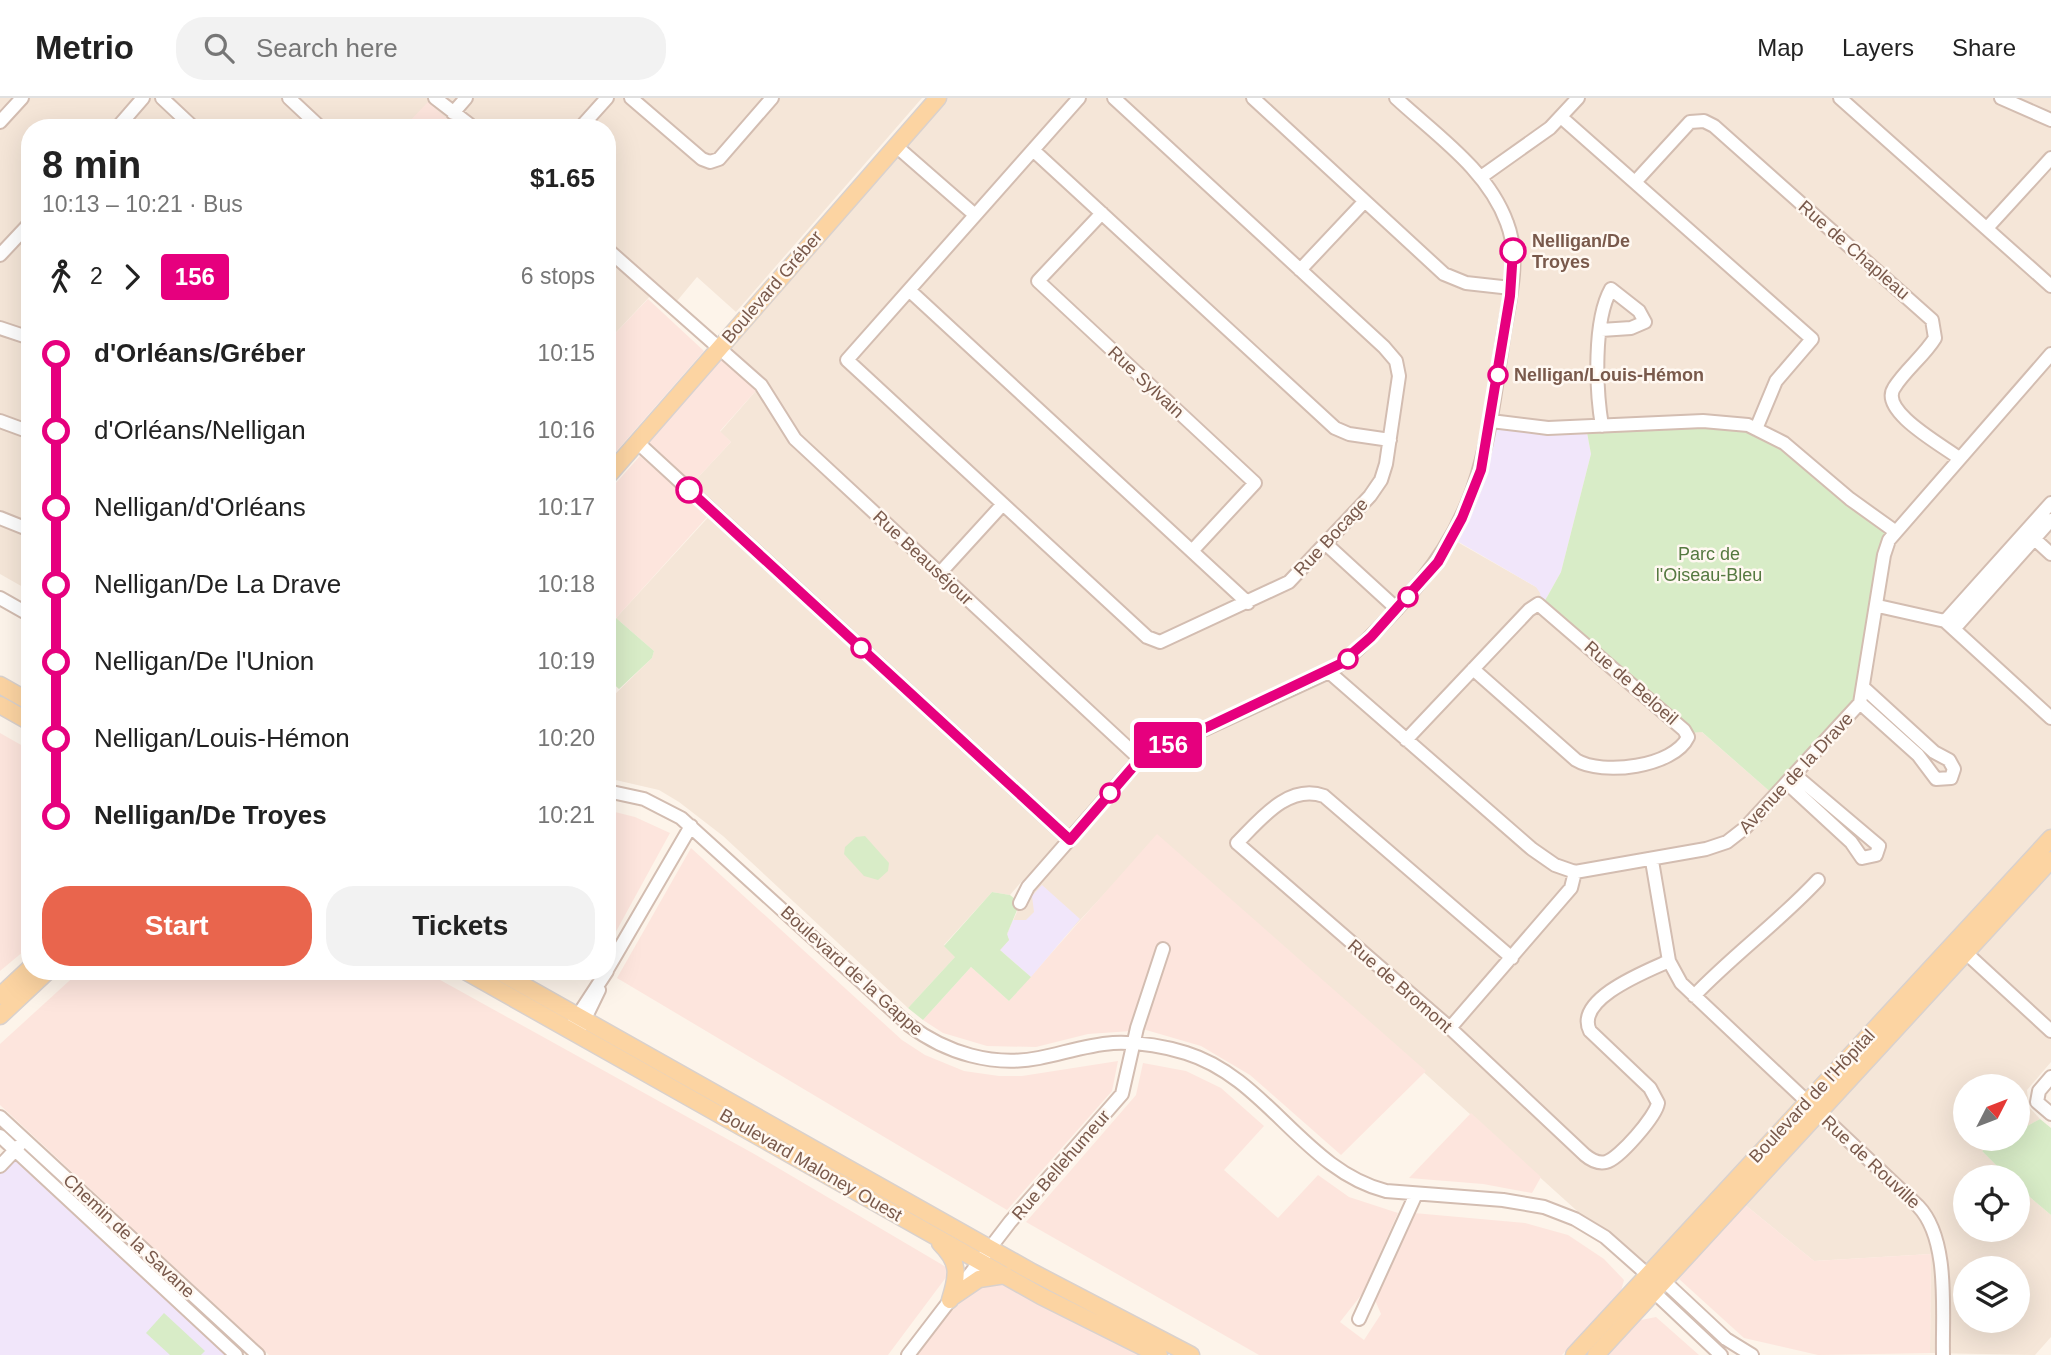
<!DOCTYPE html>
<meta charset="utf-8">
<style>
body{margin:0;font-family:Helvetica,sans-serif;background:#f2f2f2;color:#222;height:100vh;display:flex;flex-direction:column;font-size:26px;white-space:nowrap}
*{box-sizing:border-box;margin:0}
p{font-size:23px;color:#767676}
.icon{flex:none;width:38px;height:38px;fill:none;stroke:currentColor;stroke-width:2;stroke-linecap:round;stroke-linejoin:round}
.map{position:relative;flex:1;overflow:hidden}
.sheet{position:absolute;left:21px;top:21px;width:595px;height:861px;display:flex;flex-direction:column;background:#fff;border-radius:28px;box-shadow:0 7px 28px #0002}
.sheet>*{flex:none}
.badge{padding:0 14px;border-radius:5px;font-size:24px;line-height:46px}
.needle{width:46px;rotate:48deg}
.fabs{position:absolute;left:1953px;top:976px;display:grid;gap:14px}
.fabs a{display:grid;place-items:center;width:77px;height:77px;border-radius:50%;background:#fff;box-shadow:0 7px 28px #0002;font-size:35px}
.map>.badge{position:absolute;translate:-50% -50%;box-shadow:0 0 0 4px #fff}
.legs{display:flex;align-items:center;gap:10px;height:77px;padding:0 21px;font-size:23px}
.legs p{margin-inline-start:auto}
.headline{display:flex;align-items:center;justify-content:space-between;height:119px;padding:0 21px}
h1{font-size:38px;font-weight:800;line-height:52px}
.action{display:flex;gap:14px;margin-top:auto;padding:14px 21px}
.action a{flex:1;height:80px;border-radius:28px;background:#e9654d;color:#fff;font-size:28px;font-weight:800;line-height:80px;text-align:center}
.action a+a{background:#f2f2f2;color:#222}
ul{padding:0 21px;list-style:none}
li{display:flex;align-items:center;gap:24px;height:77px;font-size:26px}
li i{display:grid;place-items:center;width:10px;height:100%;margin:0 9px;background:currentColor}
li i::after{content:'';width:18px;height:18px;margin:-9px;border:5px solid;border-radius:50%;background:#fff}
li p{margin-inline-start:auto}
li:first-child i{background:linear-gradient(#0000 50%,currentColor 0)}
li:last-child i{background:linear-gradient(currentColor 50%,#0000 0)}
header{display:flex;align-items:center;gap:42px;box-sizing:border-box;height:98px;padding:0 35px;background:#fff;border-bottom:2px solid #e0e0e0}
header strong{font-size:33px}
nav{display:flex;gap:38px;margin-inline-start:auto;font-size:24px}
.search{width:490px;height:63px;background:#f2f2f2;display:flex;align-items:center;gap:18px;box-sizing:border-box;padding:0 24px;border-radius:28px;color:#767676;font-size:26px}
.map>svg:first-child{display:block}
.residential{fill:#f5e6d8;fill-rule:evenodd}
.commercial{fill:#fde5dd}
.education{fill:#f1e6fa}
.green{fill:#d8ecc7}
.lines{fill:none;stroke-linecap:round;stroke-linejoin:round}
.minor-casing{stroke:#d3bdb1;stroke-width:16}
.major-casing{stroke:#d9d1cd;stroke-width:19}
.minor{stroke:#fff;stroke-width:12}
.major{stroke:#fcd4a2;stroke-width:16}
.line-1-casing{stroke:#fff;stroke-width:16}
.line-1{stroke:#e6007e;stroke-width:10}
.stop-1-dot{fill:#fff;stroke:#e6007e;stroke-width:3.5}
.labels{text-anchor:middle;dominant-baseline:central;stroke-width:5;stroke-linejoin:round;paint-order:stroke}
.stop-label{font-size:18px;font-weight:bold;fill:#79594b;stroke:#fff8f1;text-anchor:start}
.street-label{font-size:18px;fill:#79594b;stroke:#fff8f1}
.park-label{font-size:18px;fill:#557940;stroke:#fff8f1}
</style>
<header>
<strong>Metrio</strong>
<div class="search"><svg class="icon" aria-label="search" viewBox="0 0 24 24"><circle cx="10" cy="10" r="6"/><path d="M15 15l6 6"/></svg>Search here</div>
<nav><a>Map</a><a>Layers</a><a>Share</a></nav>
</header>
<div class="map">
<svg width="2051" height="1257" viewBox="0 0 2051 1257">
<rect width="100%" height="100%" fill="#fdf4ea"/>
<path class="residential" d="M0,0H922L736,214L697,179L672,209L654,194L607,244V30H30V493L0,476Z
M938,0H2051V740L1648,1177L1367,923L1108,792L1055,849L1000,852L1028,789L1022,783L1010,797L992,794L944,847L956,858L908,910L723,738L679,704L659,692L607,680V604L652,560L654,553L616,520L713,414L688,390L731,344L720,334L760,288L717,250ZM1586,329L1775,698L1536,489L1452,441Z
M2051,776V964L2027,992L2029,1009L2040,1021L2018,1033V989H1965V1041H2003L1982,1053L2009,1080H1965V1132H2018V1089L2051,1117V1239L2035,1257L1930,1255L1931,1156L1814,1163L1744,1106ZM1965,1171H2018V1223H1965Z"/>
<path class="commercial" d="M428,4L457,30H403Z
M648,201L704,253L607,364V244Z
M717,250L761,287L720,333L731,344L688,390L637,344Z
M640,358L708,418L607,530V395Z
M0,635L30,652V848L0,873Z
M607,712L635,719L670,735L607,850Z
M1157,736L1426,973L1341,1057L1250,977L1201,948L1146,932L1088,936L1036,949L987,948L943,935L923,922L971,869L1009,903Z
M691,750L902,942L925,957L964,973L999,978H1022L1118,963L1112,993L1007,1112L617,880Z
M80,873H424L756,1057L946,1169L947,1178L888,1257H269L0,1007V946Z
M1143,965L1186,973L1221,990L1264,1028L1224,1072L1278,1120L1318,1077L1349,1099L1398,1115L1362,1196L1340,1224L1364,1242L1381,1216L1375,1202L1414,1115L1525,1125L1568,1137L1604,1161L1624,1182L1621,1193L1562,1257H1259L1026,1124L1136,997Z
M1471,1015L1541,1079L1532,1095L1483,1086L1409,1080Z
M1744,1106L1814,1163L1931,1156L1930,1255L1818,1257L1744,1240L1679,1181Z
M980,1163L1159,1257H908Z
M1656,1219L1699,1257H1605L1636,1223Z"/>
<path class="education" d="M1491,323L1586,329L1591,356L1561,474L1542,508L1540,495L1536,489L1452,440Z
M1042,787L1080,821L1031,879L1000,852L1009,842L1007,837L1013,822H1026L1034,814L1032,798Z
M15,1052L229,1251L224,1257H0V1068Z"/>
<path class="green" d="M1703,323L1766,335L1896,434L1889,442L1865,591L1775,698L1702,634L1687,635L1542,508L1561,474L1591,356L1586,329Z
M616,520L654,553L652,560L619,591L607,580V530Z
M865,738L889,765L888,773L878,782L864,778L844,756L845,749L856,739Z
M992,794L1010,797L1020,805L1007,836L1009,842L1000,852L1031,879L1009,903L971,869L923,922L908,910L955,859L944,848Z
M2040,1021L2051,1030V1117L2018,1089V1080H2009L1982,1053L2003,1041H2018V1033Z
M164,1215L205,1253L201,1257H170L146,1235Z"/>
<g class="lines">
<g class="minor-casing">
<path id="minor" d="M162,0L194,30
M289,0L321,30
M435,0L474,30
M631,0L702,61L710,64L719,61L772,0
M1079,0L847,262L1147,539L1160,544L1289,484L1370,398L1381,382L1386,366L1399,278L1396,263L1384,249L1114,0
M1253,0L1444,176L1466,185L1511,190
M1840,0L2051,188
M2001,0L2051,22
M453,15L466,0
M1561,19L1812,241L1776,283L1756,331
M0,24L22,0
M117,30L143,0
M580,30L607,0
M896,48L975,117
M1033,52L1335,330L1349,336L1390,342
M1481,79L1550,30L1578,0
M1636,83L1690,24L1704,23L1714,28L1932,222L1935,240C1924,258 1905,272 1894,290C1879,313 1942,347 1959,360
M1102,115L1038,183L1255,385L1192,453
M1987,130L2051,60
M607,151L761,287L795,341L1140,661
M0,157L30,125
M1300,172L1364,104
M909,192L1248,505
M0,230L30,240
M1601,232L1631,230L1645,224L1639,213L1611,191C1593,223 1596,292 1602,328
M0,323L30,334
M1491,323L1548,330L1703,323L1748,327L1784,345L1850,401L1896,434
M637,344L1070,742
M0,420L30,432
M2029,436L2051,456
M1326,446L1397,511
M940,475L1003,406
M0,500L30,517
M1878,508L1945,523L2051,620
M1945,523L2051,405
M1954,531L2051,422
M1329,574L1532,751L1555,767L1575,774L1706,751L1727,744L1745,730L1860,605L1884,457L1889,442L2051,256
M1860,605L1918,657L1936,681L1951,680L1954,671L1949,662L1934,654L1865,591
M1406,642L1529,512L1538,506L1684,632L1688,639C1674,669 1602,678 1576,662L1473,571
M1787,685L1851,744L1862,760L1876,757L1879,748L1795,677
M607,693L644,701L681,720L909,927C946,955 993,969 1039,960C1064,955 1087,947 1113,945C1137,944 1163,948 1186,955C1267,980 1304,1072 1386,1093L1503,1102L1544,1109L1575,1121L1605,1139L1648,1177L1664,1183L1726,1241L1752,1257
M1652,763L1669,863L1681,885L1918,1108C1950,1141 1942,1214 1943,1257
M1020,805L1028,789L1140,661L1329,574C1354,558 1374,535 1395,513C1480,422 1486,358 1503,240C1509,203 1521,161 1507,125C1488,72 1436,37 1396,0
M1965,854L2051,933
M1512,860L1324,698C1288,685 1259,723 1237,745L1450,930L1585,1057C1591,1062 1598,1066 1606,1064C1619,1061 1656,1018 1658,1005L1650,990L1590,933C1574,901 1647,873 1669,863
M607,872L691,728
M1694,898C1733,857 1779,824 1818,782
M573,925L607,873
M581,929L599,892
M1450,930L1571,790L1575,774
M2051,979L2039,993L2037,1004L2051,1016
M0,1019L258,1257
M0,1038L236,1257
M0,1068L19,1048
M1652,1187L1654,1194L1721,1257
M1359,1221L1416,1096
M908,1257L1010,1124L1122,996L1137,930L1163,851"/>
</g>
<g class="major-casing">
<path id="major" d="M607,379L938,0
M0,587L30,604
M0,607L30,624
M465,873L1041,1198L1159,1257
M498,873L1032,1174L1191,1257
M0,898L30,870
M0,918L48,873
M940,1145C960,1165 958,1176 950,1202
M951,1200L979,1181L1005,1177
M1574,1257L2051,740
M1596,1257L2051,762"/>
</g>
<use href="#minor" class="minor"/>
<use href="#major" class="major"/>
</g>
<g class="lines">
<g class="line-1-casing">
<path id="line-1" d="M689,392L1070,742L1140,661L1340,566L1371,539L1438,464L1462,420L1481,372L1510,198L1513,153"/>
</g>
<use href="#line-1" class="line-1"/>
</g>
<g class="stop-1-dot">
<circle cx="1513" cy="153" r="12"/>
<circle cx="1498" cy="277" r="9"/>
<circle cx="689" cy="392" r="12"/>
<circle cx="1408" cy="499" r="9"/>
<circle cx="861" cy="550" r="9"/>
<circle cx="1348" cy="561" r="9"/>
<circle cx="1110" cy="695" r="9"/>
</g>
<g class="labels">
<g class="stop-label">
<text x="1532" y="143">Nelligan/De<tspan x="1532" dy="21">Troyes</tspan></text>
<text x="1514" y="277">Nelligan/Louis-Hémon</text>
</g>
<g class="street-label">
<text transform="translate(1854 152) rotate(41)">Rue de Chapleau</text>
<text transform="translate(772 189) rotate(-49)">Boulevard Gréber</text>
<text transform="translate(1146 284) rotate(43)">Rue Sylvain</text>
<text transform="translate(1331 439) rotate(-47)">Rue Bocage</text>
<text transform="translate(923 460) rotate(43)">Rue Beauséjour</text>
<text transform="translate(1631 585) rotate(41)">Rue de Beloeil</text>
<text transform="translate(1796 675) rotate(-47)">Avenue de la Drave</text>
<text transform="translate(852 873) rotate(42)">Boulevard de la Gappe</text>
<text transform="translate(1400 888) rotate(41)">Rue de Bromont</text>
<text transform="translate(1812 998) rotate(-47)">Boulevard de l'Hôpital</text>
<text transform="translate(1871 1064) rotate(43)">Rue de Rouville</text>
<text transform="translate(811 1067) rotate(30)">Boulevard Maloney Ouest</text>
<text transform="translate(1061 1067) rotate(-49)">Rue Bellehumeur</text>
<text transform="translate(129 1138) rotate(43)">Chemin de la Savane</text>
</g>
<g class="park-label">
<text x="1709" y="456">Parc de<tspan x="1709" dy="21">l'Oiseau-Bleu</tspan></text>
</g>
</g>
</svg>
<div class="fabs">
<a><svg class="needle" viewBox="-14 -14 28 28"><path d="M0-13l5 13h-10z" fill="#e53935"/><path d="M0 13l5-13h-10z" fill="#767676"/></svg></a>
<a><svg class="icon" aria-label="locate" viewBox="0 0 24 24"><circle cx="12" cy="12" r="6"/><path d="M12 2v4M12 18v4M2 12h4M18 12h4"/></svg></a>
<a><svg class="icon" aria-label="layers" viewBox="0 0 24 24"><path d="M12 4l9 5-9 5-9-5zM3 14l9 5 9-5"/></svg></a>
</div>
<b class="badge" style="left:1168px;top:647px;background:#e6007e;color:#fff">156</b>
<section class="sheet">
<div class="headline"><div><h1>8 min</h1><p>10:13 – 10:21 · Bus</p></div><b>$1.65</b></div>
<div class="legs"><svg class="icon" aria-label="walk" viewBox="0 0 24 24"><circle cx="13" cy="4" r="2"/><path d="M13 8l-2 6 4 7M11 14l-3 7M7 12l3-4h3l4 4"/></svg>2<svg class="icon" aria-label="forward" viewBox="0 0 24 24"><path d="M9 5l7 7-7 7"/></svg><b class="badge" style="background:#e6007e;color:#fff">156</b><p>6 stops</p></div>
<ul>
<li><i style="color:#e6007e"></i><b>d'Orléans/Gréber</b><p>10:15</p></li>
<li><i style="color:#e6007e"></i><span>d'Orléans/Nelligan</span><p>10:16</p></li>
<li><i style="color:#e6007e"></i><span>Nelligan/d'Orléans</span><p>10:17</p></li>
<li><i style="color:#e6007e"></i><span>Nelligan/De La Drave</span><p>10:18</p></li>
<li><i style="color:#e6007e"></i><span>Nelligan/De l'Union</span><p>10:19</p></li>
<li><i style="color:#e6007e"></i><span>Nelligan/Louis-Hémon</span><p>10:20</p></li>
<li><i style="color:#e6007e"></i><b>Nelligan/De Troyes</b><p>10:21</p></li>
</ul>
<div class="action"><a>Start</a><a>Tickets</a></div>
</section>
</div>
